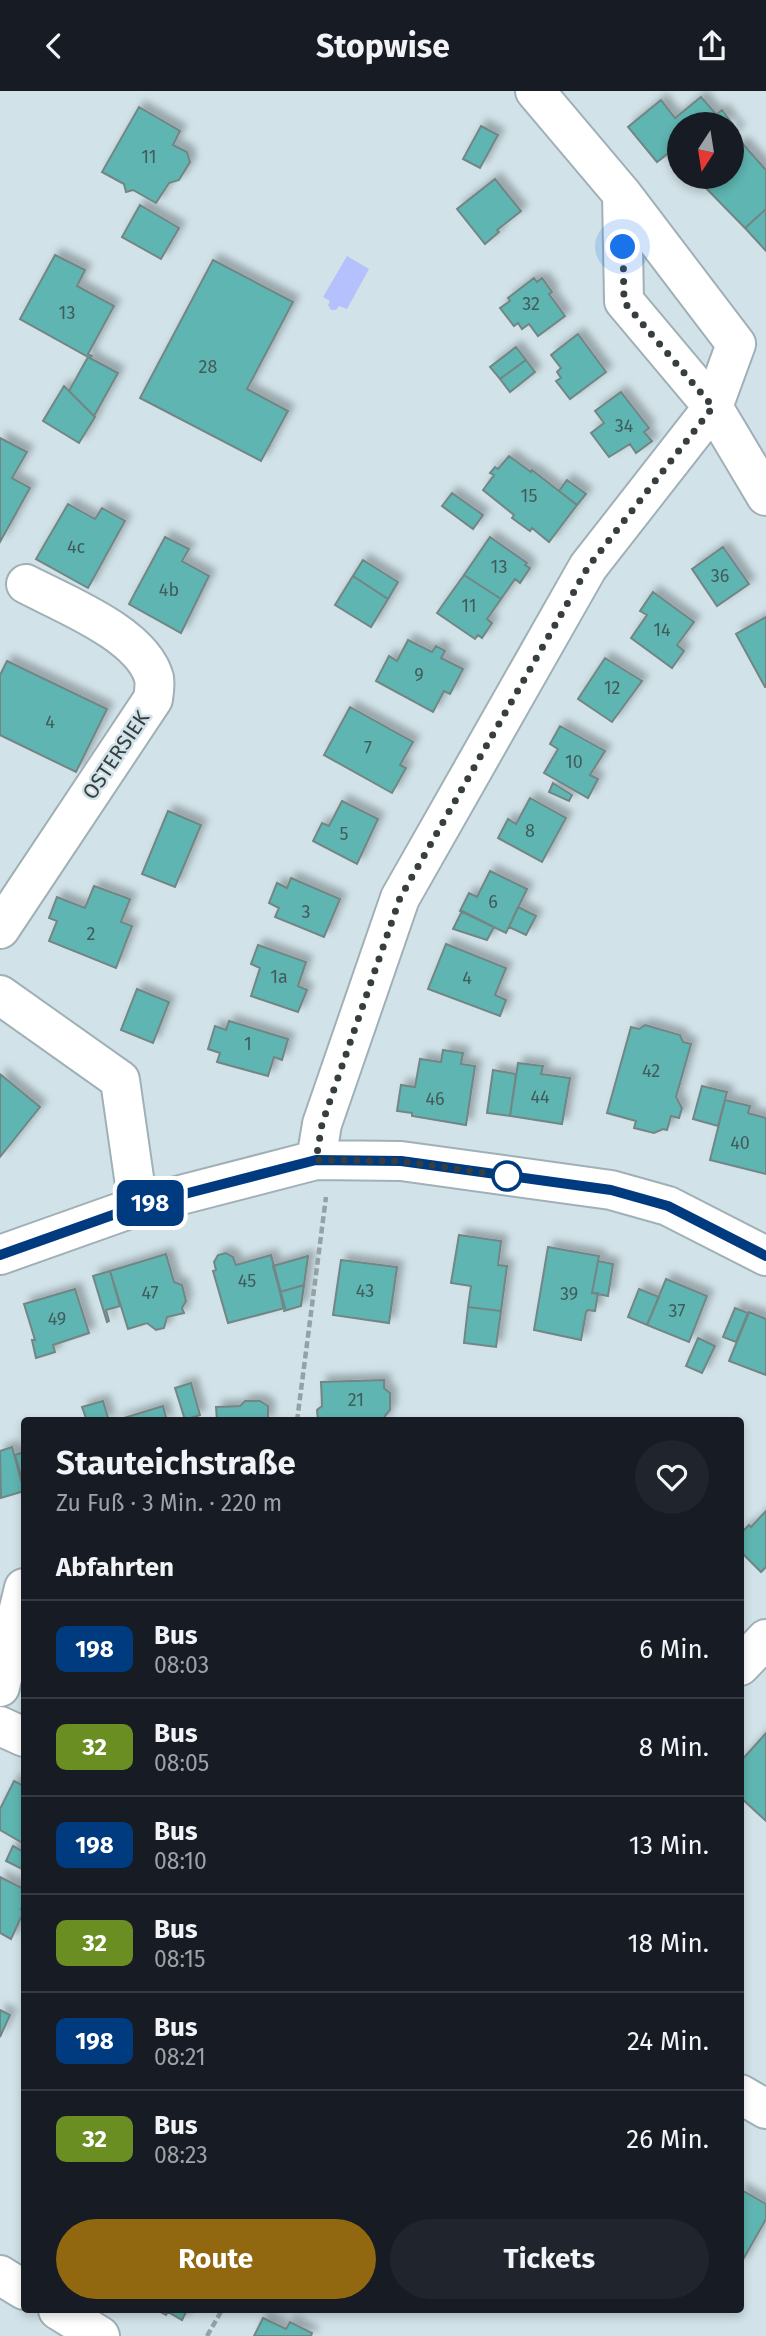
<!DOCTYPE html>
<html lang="de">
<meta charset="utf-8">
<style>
body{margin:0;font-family:"Fira Sans",sans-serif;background:#20242c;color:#f1f3f6;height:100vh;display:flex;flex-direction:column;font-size:26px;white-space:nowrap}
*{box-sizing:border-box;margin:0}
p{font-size:23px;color:#9ea1a6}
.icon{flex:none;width:38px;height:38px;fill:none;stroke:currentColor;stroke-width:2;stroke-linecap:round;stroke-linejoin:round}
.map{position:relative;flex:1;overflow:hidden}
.side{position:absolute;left:21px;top:1326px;width:723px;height:896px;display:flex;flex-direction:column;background:#171b24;border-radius:7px;box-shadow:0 4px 10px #0003}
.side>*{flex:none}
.badge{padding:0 14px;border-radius:10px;font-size:24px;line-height:46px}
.needle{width:46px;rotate:192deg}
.tools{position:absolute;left:667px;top:21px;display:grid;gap:14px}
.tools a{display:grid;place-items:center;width:77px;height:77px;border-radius:50%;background:#171b24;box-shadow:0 4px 10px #0003;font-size:35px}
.you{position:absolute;width:35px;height:35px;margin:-18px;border:5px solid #fff;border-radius:50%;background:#1a73e8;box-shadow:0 0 0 10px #1a73e833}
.map>.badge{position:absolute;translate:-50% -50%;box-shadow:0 0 0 4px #fff}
h2{padding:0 35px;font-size:26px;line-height:63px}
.round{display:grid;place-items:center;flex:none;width:74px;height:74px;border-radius:37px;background:#20242c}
.headline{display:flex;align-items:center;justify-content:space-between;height:119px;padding:0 35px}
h1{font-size:33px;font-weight:700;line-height:52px}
.primary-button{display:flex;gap:14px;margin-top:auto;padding:14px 35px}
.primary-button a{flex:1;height:80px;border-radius:42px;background:#91670f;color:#fff;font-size:28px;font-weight:700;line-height:80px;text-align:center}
.primary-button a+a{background:#20242c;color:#f1f3f6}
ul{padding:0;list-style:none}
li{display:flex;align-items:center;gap:21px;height:98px;padding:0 35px;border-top:2px solid #363941}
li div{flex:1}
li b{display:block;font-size:26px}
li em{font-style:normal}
li .badge{min-width:77px;font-weight:700;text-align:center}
header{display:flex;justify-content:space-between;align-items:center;height:91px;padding:0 35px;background:#171b24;font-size:32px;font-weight:700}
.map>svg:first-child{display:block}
.water{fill:#b5c1fc}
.building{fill:#5eb5b1;stroke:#738584;stroke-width:2;filter:url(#shadow)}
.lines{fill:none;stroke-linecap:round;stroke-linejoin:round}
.street-casing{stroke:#9fb0b6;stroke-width:42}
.path{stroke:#94a2a6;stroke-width:4.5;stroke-dasharray:7 3.5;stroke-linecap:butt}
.street{stroke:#fff;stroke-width:38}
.line-casing{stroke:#fff;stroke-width:16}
.line{stroke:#003b80;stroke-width:10}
.walk{stroke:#373e40;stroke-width:7;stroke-dasharray:0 12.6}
.stop-dot{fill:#fff;stroke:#003b80;stroke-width:3.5}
.labels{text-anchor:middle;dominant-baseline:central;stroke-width:5;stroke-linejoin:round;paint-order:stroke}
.number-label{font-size:18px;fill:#415c5c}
.street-label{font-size:21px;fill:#373e40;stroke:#d1e3e9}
</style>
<header><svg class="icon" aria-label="back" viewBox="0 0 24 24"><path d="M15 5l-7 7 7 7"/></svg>Stopwise<svg class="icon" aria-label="share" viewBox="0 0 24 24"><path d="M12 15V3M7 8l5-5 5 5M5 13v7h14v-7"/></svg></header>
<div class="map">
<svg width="766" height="2245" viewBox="0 0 766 2245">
<defs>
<filter id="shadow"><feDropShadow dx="6" dy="-6" stdDeviation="3.5" flood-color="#0004"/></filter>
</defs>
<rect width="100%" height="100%" fill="#d1e3e9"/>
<path class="water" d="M347,165L369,178L347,218L339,215L336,219H331L328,214L330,210L323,206Z"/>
<path class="building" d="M701,6L716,23L704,33H679V54L657,71L628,36L661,9L675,27Z
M139,16L180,40L173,54L187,61L190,71L179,89L169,92L156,112L133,99L126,101L124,93L102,81Z
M722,19L738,40L732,45V33H704Z
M481,35L498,44L480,77L463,68Z
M742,52L766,79V118L745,137L700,91L705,86H732V62Z
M495,88L521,120L497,139L499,141L485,153L457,118Z
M140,114L179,137L161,168L122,146Z
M766,118V160L745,137Z
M55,164L85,179L77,195L114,215L88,263L92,265L90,267L20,228Z
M213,169L293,211L247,298L288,320L261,370L140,307Z
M534,187L537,191L542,187L552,201L549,203L565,225L538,245L529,233L522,238L518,232L514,235L500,217L510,210L508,207Z
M578,243L606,281L570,308L556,290L561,287L557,281L561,277L551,264Z
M516,256L526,269L500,288L490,276Z
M88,266L118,282L94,325L69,300Z
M526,269L535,281L510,301L500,288Z
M64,295L95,326L79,352L43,330Z
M621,301L649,337L644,341L652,350L636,362L630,353L609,366L591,342L604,332L595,320Z
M0,347L27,361L12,387L30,397L0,451Z
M509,365L531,381L532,379L577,414L549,451L532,437L530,440L512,427L514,424L483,399L494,384L490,382L495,376L498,378Z
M567,389L586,403L577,414L559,400Z
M452,402L483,424L473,438L442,415Z
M68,413L95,428L102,417L125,430L88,497L36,468Z
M165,446L189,458L182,470L209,485L181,542L129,513Z
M490,446L527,472L525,474L530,477L520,492L515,488L501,508L464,484Z
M723,456L749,493L717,515L692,478Z
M363,469L398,491L388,508L353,485Z
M464,484L501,508L487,528L492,532L482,547L478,544L475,548L437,522Z
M353,485L388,508L371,536L335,514Z
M653,501L694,531L677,554L684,560L672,577L631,547L647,524L640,520Z
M766,526V596H765L736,543Z
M408,549L432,561L436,555L445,560L441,567L463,578L450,603L444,600L433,621L376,590L389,565L397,570Z
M605,567L642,590L612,631L578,608Z
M7,570L107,618L76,681L0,644V584Z
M350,616L413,651L400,674L406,677L392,702L324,664Z
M560,635L605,660L590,684L598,688L588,707L544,682L558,658L550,653Z
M553,692L572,704L569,710L549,701Z
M530,707L566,727L542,771L498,747L508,728L516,733Z
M342,710L378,728L357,773L313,750L322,732L329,735Z
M168,720L201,734L175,796L142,783Z
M490,780L527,798L506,842L460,820L469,802L477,806Z
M291,787L340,808L324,846L275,826L279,817L269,812L277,792L287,797Z
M94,795L130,808L121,831L132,835L116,877L49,850L57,830L49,827L57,806L85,817Z
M518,816L536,825L526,844L509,836Z
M462,820L494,836L487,849L453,838Z
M446,853L506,877L495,904L506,909L500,925L428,898Z
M258,854L306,871L298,895L307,899L298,921L251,905L260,877L251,873Z
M137,898L169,911L153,952L121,939Z
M229,930L288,948L282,969L274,966L268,985L217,971L220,962L208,958L215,935L226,939Z
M645,934L680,944L683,951L691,953L676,1006L682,1017L679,1027L671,1025L667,1039L663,1038L654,1042L634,1037L636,1030L607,1022L631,936L639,938Z
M443,959L463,962L461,973L475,975L466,1034L412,1025V1022L397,1020L401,994L415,996L420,968L441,971Z
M518,972L543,975L541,983L570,987L562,1033L510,1025Z
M493,979L516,983L510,1025L487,1022Z
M0,983L40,1016L0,1066Z
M702,995L727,1001L718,1035L693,1028Z
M725,1009L750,1015L748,1022L766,1027V1083L710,1069Z
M459,1144L501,1150L498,1174L507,1175L501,1220L468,1216L471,1195L451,1192Z
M548,1156L599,1165L592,1202H598L595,1220L588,1219L586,1221L581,1249L534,1239Z
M226,1162L233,1166L236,1174L271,1164L285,1217L228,1232L213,1180L216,1179L214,1171L218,1164Z
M166,1163L174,1191L182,1194L186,1210L182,1217L184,1222L167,1226L164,1237L156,1239L147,1232L128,1238L110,1180Z
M308,1165L304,1194L280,1201L273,1175Z
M341,1169L397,1176L389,1232L333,1224Z
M598,1170L613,1173L608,1205L592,1202Z
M110,1180L120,1215L106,1219L109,1230L107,1231L93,1185Z
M666,1188L707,1205L689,1251L647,1234Z
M304,1194L301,1215L284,1220L280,1201Z
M75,1198L89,1242L53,1254L55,1261L36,1267L32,1249H35L24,1213Z
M639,1198L659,1206L647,1234L628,1226Z
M468,1216L501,1220L496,1256L464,1252Z
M735,1217L748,1222L736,1251L723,1246Z
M749,1221L766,1228V1284L729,1270Z
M698,1247L715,1255L702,1282L686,1275Z
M384,1289V1297L390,1302V1319L385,1325L386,1330H318L317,1319L322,1315L321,1291Z
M191,1292L200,1324L185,1329L175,1297Z
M103,1310L109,1330H87L82,1316Z
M245,1310H260L268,1315V1330H217L216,1316L240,1315Z
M163,1315L167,1330H114Z
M12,1356L24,1400L1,1407L0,1360Z
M24,1361V1396L15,1364Z
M766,1420V1476L761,1481L740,1460V1443L749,1434L751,1436Z
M766,1642V1730L740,1706V1671Z
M14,1690L24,1695V1751H21L0,1739V1718Z
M13,1755L24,1761V1779L6,1770Z
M0,1786L24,1798V1811L21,1818L23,1822L11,1848L0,1842Z
M0,1919L10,1924L0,1946Z
M740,2098L766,2113V2128L740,2174Z
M157,2219H187L182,2229L168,2221L166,2224Z
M263,2227L286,2238L290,2231L312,2242L311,2245H254Z"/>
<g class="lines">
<g class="street-casing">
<path id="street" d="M535,0L622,103L624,210L713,316L766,405
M0,838L153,608C154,602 155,593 154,587C142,543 64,513 26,493
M0,904L120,989L138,1115
M316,1069L322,1033L400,807L588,476L713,316L736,253L622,103
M0,1164L138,1115L316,1069L401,1070L611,1099L668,1115L766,1165
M740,1575L766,1548
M0,1596L24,1497
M0,1635L24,1646
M740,2003L766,2018
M0,2184L24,2199
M58,2219L100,2245"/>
</g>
<path class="path" d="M297,1330L326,1106
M207,2245L222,2219"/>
<use href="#street" class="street"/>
</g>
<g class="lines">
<g class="line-casing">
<path id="line" d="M0,1164L138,1115L316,1069L401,1070L611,1099L668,1115L766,1165"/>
</g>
<use href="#line" class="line"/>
<path class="walk" d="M507,1085L401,1070L316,1069L322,1033L400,807L588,476L713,316L624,211L623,156"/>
</g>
<circle class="stop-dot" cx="507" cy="1085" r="14"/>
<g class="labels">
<g class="number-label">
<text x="149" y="66">11</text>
<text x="531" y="213">32</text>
<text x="67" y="222">13</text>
<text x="208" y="276">28</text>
<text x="624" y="335">34</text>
<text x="529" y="405">15</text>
<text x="76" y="456">4c</text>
<text x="499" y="476">13</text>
<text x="720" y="485">36</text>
<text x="169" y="499">4b</text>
<text x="469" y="515">11</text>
<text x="662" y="539">14</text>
<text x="419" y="584">9</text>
<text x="612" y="597">12</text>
<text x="50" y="631">4</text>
<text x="368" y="657">7</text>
<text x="574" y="671">10</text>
<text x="530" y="740">8</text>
<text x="344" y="743">5</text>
<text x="493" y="811">6</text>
<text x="306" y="821">3</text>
<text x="91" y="843">2</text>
<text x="279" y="886">1a</text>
<text x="467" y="887">4</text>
<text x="248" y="953">1</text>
<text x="651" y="980">42</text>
<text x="540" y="1006">44</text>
<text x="435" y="1008">46</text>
<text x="740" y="1052">40</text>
<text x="247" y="1190">45</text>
<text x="365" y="1200">43</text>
<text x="150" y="1202">47</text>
<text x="569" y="1203">39</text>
<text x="677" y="1220">37</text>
<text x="57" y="1228">49</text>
<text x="356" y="1309">21</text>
</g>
<g class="street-label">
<text transform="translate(116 664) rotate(-56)">OSTERSIEK</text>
</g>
</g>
</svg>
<div class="tools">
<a><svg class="needle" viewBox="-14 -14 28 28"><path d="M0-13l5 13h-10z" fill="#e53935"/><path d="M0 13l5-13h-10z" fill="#9ea1a6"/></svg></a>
</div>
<div class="you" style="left:623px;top:156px"></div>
<b class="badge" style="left:150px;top:1112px;background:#003b80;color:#fff">198</b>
<section class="side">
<div class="headline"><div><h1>Stauteichstraße</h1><p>Zu Fuß · 3 Min. · 220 m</p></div><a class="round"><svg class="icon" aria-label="heart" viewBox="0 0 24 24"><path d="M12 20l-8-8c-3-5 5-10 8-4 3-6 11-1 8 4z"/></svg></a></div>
<h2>Abfahrten</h2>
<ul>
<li><span class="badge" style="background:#003b80;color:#fff">198</span><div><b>Bus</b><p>08:03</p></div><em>6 Min.</em></li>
<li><span class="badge" style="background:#6b8e23;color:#fff">32</span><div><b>Bus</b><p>08:05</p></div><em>8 Min.</em></li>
<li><span class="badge" style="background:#003b80;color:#fff">198</span><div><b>Bus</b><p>08:10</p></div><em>13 Min.</em></li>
<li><span class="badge" style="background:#6b8e23;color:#fff">32</span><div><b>Bus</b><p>08:15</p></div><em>18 Min.</em></li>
<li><span class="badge" style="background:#003b80;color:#fff">198</span><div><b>Bus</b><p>08:21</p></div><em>24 Min.</em></li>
<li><span class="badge" style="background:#6b8e23;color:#fff">32</span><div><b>Bus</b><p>08:23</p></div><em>26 Min.</em></li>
</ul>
<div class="primary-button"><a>Route</a><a>Tickets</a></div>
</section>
</div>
